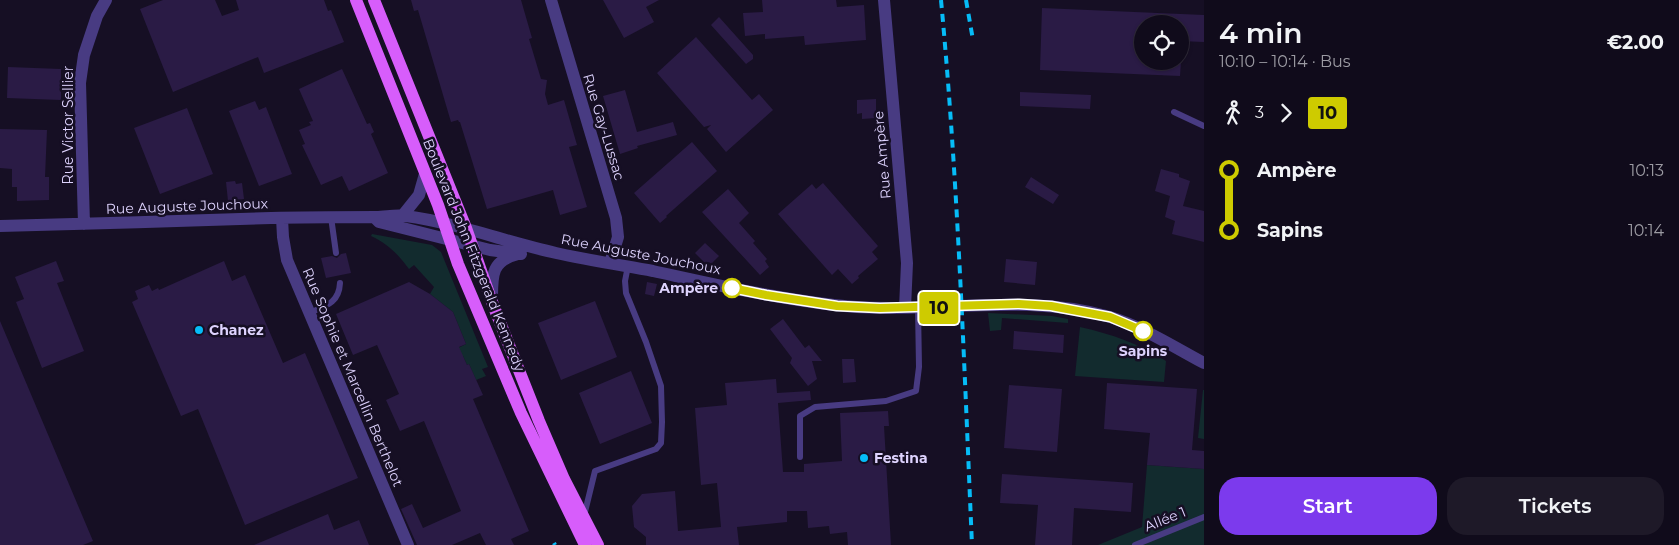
<!DOCTYPE html>
<meta charset="utf-8">
<style>
body{margin:0;font-family:Montserrat,sans-serif;background:#1e1928;color:#f1f3f6;height:100vh;display:flex;flex-direction:column;font-size:19px;white-space:nowrap}
*{box-sizing:border-box;margin:0}
p{font-size:16px;color:#9c9ba3}
.icon{flex:none;width:28px;height:28px;fill:none;stroke:currentColor;stroke-width:2;stroke-linecap:round;stroke-linejoin:round}
.map{position:relative;flex:1;overflow:hidden}
.sheet{display:flex;flex-direction:column;background:#100b1b;width:475px}
.sheet>*{flex:none}
.badge{padding:0 10px;border-radius:4px;font-size:18px;line-height:32px}
.tools{position:absolute;left:1134px;top:15px;display:grid;gap:10px}
.tools a{display:grid;place-items:center;width:55px;height:55px;border-radius:50%;background:#100b1b;box-shadow:0 1px 4px #0004,0 0 0 1px #302b3a;font-size:25px}
.map>.badge{position:absolute;translate:-50% -50%;box-shadow:0 0 0 2px #fff}
.legs{display:flex;align-items:center;gap:8px;height:55px;padding:0 15px;font-size:16px}
.legs p{margin-inline-start:auto}
.head{display:flex;align-items:center;justify-content:space-between;height:85px;padding:0 15px}
h1{font-size:28px;font-weight:600;line-height:38px}
.cta{display:flex;gap:10px;margin-top:auto;padding:10px 15px}
.cta a{flex:1;height:58px;border-radius:20px;background:#7c3aed;color:#fff;font-size:20px;font-weight:600;line-height:58px;text-align:center}
.cta a+a{background:#1e1928;color:#f1f3f6}
ul{padding:0 15px;list-style:none}
li{display:flex;align-items:center;gap:18px;height:60px;font-size:19px}
li i{display:grid;place-items:center;width:8px;height:100%;margin:0 6px;background:currentColor}
li i::after{content:'';width:12px;height:12px;margin:-6px;border:4px solid;border-radius:50%;background:#100b1b}
li p{margin-inline-start:auto}
li:first-child i{background:linear-gradient(#0000 50%,currentColor 0)}
li:last-child i{background:linear-gradient(currentColor 50%,#0000 0)}
main{display:flex;flex:1;min-height:0}
.map>svg:first-child{display:block}
.green{fill:#122b2e}
.building{fill:#2a1b45}
.lines{fill:none;stroke-linecap:round;stroke-linejoin:round}
.lane{stroke:#483b82;stroke-width:6}
.street{stroke:#483b82;stroke-width:12}
.primary{stroke:#d75dfb;stroke-width:12}
.rail{stroke:#06bcf7;stroke-width:4;stroke-dasharray:8 6;stroke-linecap:butt}
.line-1-casing{stroke:#fff;stroke-width:11}
.line-1{stroke:#cecb00;stroke-width:8}
.stop-1-dot{fill:#fff;stroke:#cecb00;stroke-width:2.5}
.poi-dot{fill:#06bcf7;stroke:#160f24;stroke-width:2}
.labels{text-anchor:middle;dominant-baseline:central;stroke-width:5;stroke-linejoin:round;paint-order:stroke}
.street-label{font-size:14px;fill:#ded3fe;stroke:#160f24}
.stop-label{font-size:14px;font-weight:bold;fill:#ded3fe;stroke:#160f24;text-anchor:end}
.poi-label{font-size:14px;font-weight:bold;fill:#ded3fe;stroke:#160f24;text-anchor:start}
</style>
<main>
<div class="map">
<svg width="1204" height="545" viewBox="0 0 1204 545">
<rect width="100%" height="100%" fill="#160f24"/>
<path class="green" d="M372,234L432,245L441,252L488,367L482,369L486,376L476,380L469,364L467,365L463,356L458,358L454,350L466,344L453,312L430,294L434,287L414,265L409,269C398,254 388,244 371,236Z
M988,313L1052,316L1068,319V323L1002,318L1001,330L990,331Z
M1080,327C1112,334 1139,344 1166,361L1164,382L1075,376Z
M1203,390H1204V439L1198,438Z
M1147,465L1204,469V545H1098L1142,527Z"/>
<path class="building" d="M163,0H215L222,16L239,10L236,0H324L328,11L331,10L344,42L264,73L258,57L173,92L140,9Z
M411,0H521L532,38L529,39L541,79L547,80L545,94L548,105L564,100L577,145L569,147L587,207L560,215L553,190L487,209L460,122H459L458,120L451,122L418,10L414,11Z
M603,0H659L646,7L654,22L624,38Z
M762,0H836L837,7L864,5L866,40L805,45L804,36L765,39V34L745,36L743,13L763,12Z
M1042,8L1204,15V42L1180,41V24H1142V61H1181L1180,76L1040,70Z
M719,17L753,55V59L746,64L711,25Z
M696,37L752,100L759,94L773,110L726,152L707,129L711,125L704,127L657,73Z
M8,67L61,69V100L7,98Z
M342,69L367,124L370,123L374,132L371,134L388,173L349,191L342,176L321,185L302,145L305,144L299,130L311,125L309,122L313,121L299,89Z
M625,90L637,132L673,122L677,135L637,146L638,148L620,154L603,96Z
M1020,92L1091,95L1090,109L1020,106Z
M876,99V118L862,119V113L857,114V100Z
M255,101L259,110L266,107L292,174L259,186L229,111Z
M187,108L213,174L160,194L134,128Z
M0,129L47,130L45,177H49V200L17,201V187H12V169L0,168Z
M692,142L717,171L666,216L667,217L660,223L634,193Z
M1161,169L1179,174V177L1190,181L1183,206L1204,211V242L1172,234L1175,221L1165,217L1170,196L1155,191Z
M1031,177L1059,195L1053,204L1025,187Z
M235,181L236,184L242,183L244,199L228,201L226,182Z
M823,183L878,246L872,252L878,259L858,276L859,278L852,284L838,269L832,275L778,214L812,184L816,189Z
M728,189L749,213L739,223L755,241L753,243L767,259L765,261L769,267L760,275L702,212Z
M705,243L719,256L711,264L709,262L706,264L695,253Z
M346,253L351,273L326,278L321,258L332,256L337,258L341,254Z
M1006,259L1037,262L1035,285L1004,282Z
M56,261L64,281L57,283L84,351L42,368L16,302L24,299L15,277Z
M224,261L232,281L245,275L283,363L305,353L358,478L245,525L198,409L181,416L132,302L138,299L135,291L149,285L152,291L158,288L159,290Z
M409,282L430,294L453,312L466,344L459,347L467,365L469,364L483,395L473,399L529,531L511,539L514,545H486L480,533L452,545H417L401,509L412,504L423,528L461,511L424,421L400,431L386,400L399,394L377,345L353,355L336,314Z
M647,282L657,284L654,296L645,294Z
M595,301L617,357L561,380L538,323Z
M783,319L805,348L809,345L822,361H812L817,379L808,386L790,363L792,358L770,329Z
M0,321L93,541L83,545H0Z
M1014,331L1064,335L1063,353L1013,349Z
M842,359H854L856,382L843,383Z
M631,371L652,423L600,444L579,393Z
M776,379L777,393L810,391L811,400L778,403L783,472H804V464L842,461L840,413L888,411L889,426H884L891,545H848L847,532L830,534L829,526L808,528L807,511H787V522L737,527L739,545H646V537L634,527L632,506L642,494L675,491L678,531L721,527L717,483L701,485L695,408L727,405L725,383Z
M1107,383L1197,389L1192,450L1204,451V469L1147,465L1150,433L1104,429Z
M1009,385L1062,389L1057,452L1004,448Z
M1002,474L1133,483L1131,512L1074,508L1072,545H1035L1038,505L1000,503Z
M328,514L334,530L359,520L369,545H254Z"/>
<g class="lines">
<path class="lane" d="M1174,112L1204,126
M331,217L336,253
M309,313C326,306 339,303 340,283
M800,457V416L815,407L886,401L916,391L919,367L918,308
M584,516L595,471L656,449L661,443L662,422L661,386L646,342L626,293L625,281L628,266
M1135,545L1204,517"/>
<path class="street" d="M551,0L616,218L618,237L610,263
M884,0L907,263L905,308
M403,215L419,195L425,174
M282,218L283,237L287,260L408,545
M376,219L379,222L490,250L521,254
M84,224L80,83L84,55L97,16L106,0
M0,226C90,224 181,221 271,218C306,217 341,217 376,217C386,217 396,214 406,216C457,223 506,242 556,253C588,260 620,265 653,271C713,284 773,298 834,305C926,316 1020,291 1110,317C1143,327 1174,347 1204,363
M492,300C492,275 491,261 518,254"/>
<path class="primary" d="M356,0L438,205L458,264L521,413L585,545
M374,0L466,228L492,302L539,421L564,479L598,545"/>
<path class="rail" d="M941,0C958,181 964,363 972,545
M966,0L973,40
M554,543L555,545"/>
</g>
<g class="lines">
<g class="line-1-casing">
<path id="line-1" d="M732,288L766,295L837,306L880,308L1019,304L1051,306L1110,317L1143,331"/>
</g>
<use href="#line-1" class="line-1"/>
</g>
<g class="stop-1-dot">
<circle cx="732" cy="288" r="9"/>
<circle cx="1143" cy="331" r="9"/>
</g>
<g class="poi-dot">
<circle cx="199" cy="330" r="5"/>
<circle cx="864" cy="458" r="5"/>
</g>
<g class="labels">
<g class="street-label">
<text transform="translate(68 125) rotate(-90)">Rue Victor Sellier</text>
<text transform="translate(604 127) rotate(73)">Rue Gay-Lussac</text>
<text transform="translate(882 155) rotate(-95)">Rue Ampère</text>
<text transform="translate(187 206) rotate(-2)">Rue Auguste Jouchoux</text>
<text transform="translate(641 254) rotate(11)">Rue Auguste Jouchoux</text>
<text transform="translate(474 255) rotate(68)">Boulevard John Fitzgerald Kennedy</text>
<text transform="translate(353 377) rotate(67)">Rue Sophie et Marcellin Berthelot</text>
<text transform="translate(1165 519) rotate(-22)">Allée 1</text>
</g>
<g class="stop-label">
<text x="718" y="288">Ampère</text>
<text x="1143" y="351" text-anchor="middle">Sapins</text>
</g>
<g class="poi-label">
<text x="209" y="330">Chanez</text>
<text x="874" y="458">Festina</text>
</g>
</g>
</svg>
<div class="tools">
<a><svg class="icon" aria-label="locate" viewBox="0 0 24 24"><circle cx="12" cy="12" r="6"/><path d="M12 2v4M12 18v4M2 12h4M18 12h4"/></svg></a>
</div>
<b class="badge" style="left:939px;top:308px;background:#cecb00;color:#111">10</b>
</div>
<section class="sheet">
<div class="head"><div><h1>4 min</h1><p>10:10 – 10:14 · Bus</p></div><b>€2.00</b></div>
<div class="legs"><svg class="icon" aria-label="walk" viewBox="0 0 24 24"><circle cx="13" cy="4" r="2"/><path d="M13 8l-2 6 4 7M11 14l-3 7M7 12l3-4h3l4 4"/></svg>3<svg class="icon" aria-label="forward" viewBox="0 0 24 24"><path d="M9 5l7 7-7 7"/></svg><b class="badge" style="background:#cecb00;color:#111">10</b></div>
<ul>
<li><i style="color:#cecb00"></i><b>Ampère</b><p>10:13</p></li>
<li><i style="color:#cecb00"></i><b>Sapins</b><p>10:14</p></li>
</ul>
<div class="cta"><a>Start</a><a>Tickets</a></div>
</section>
</main>
